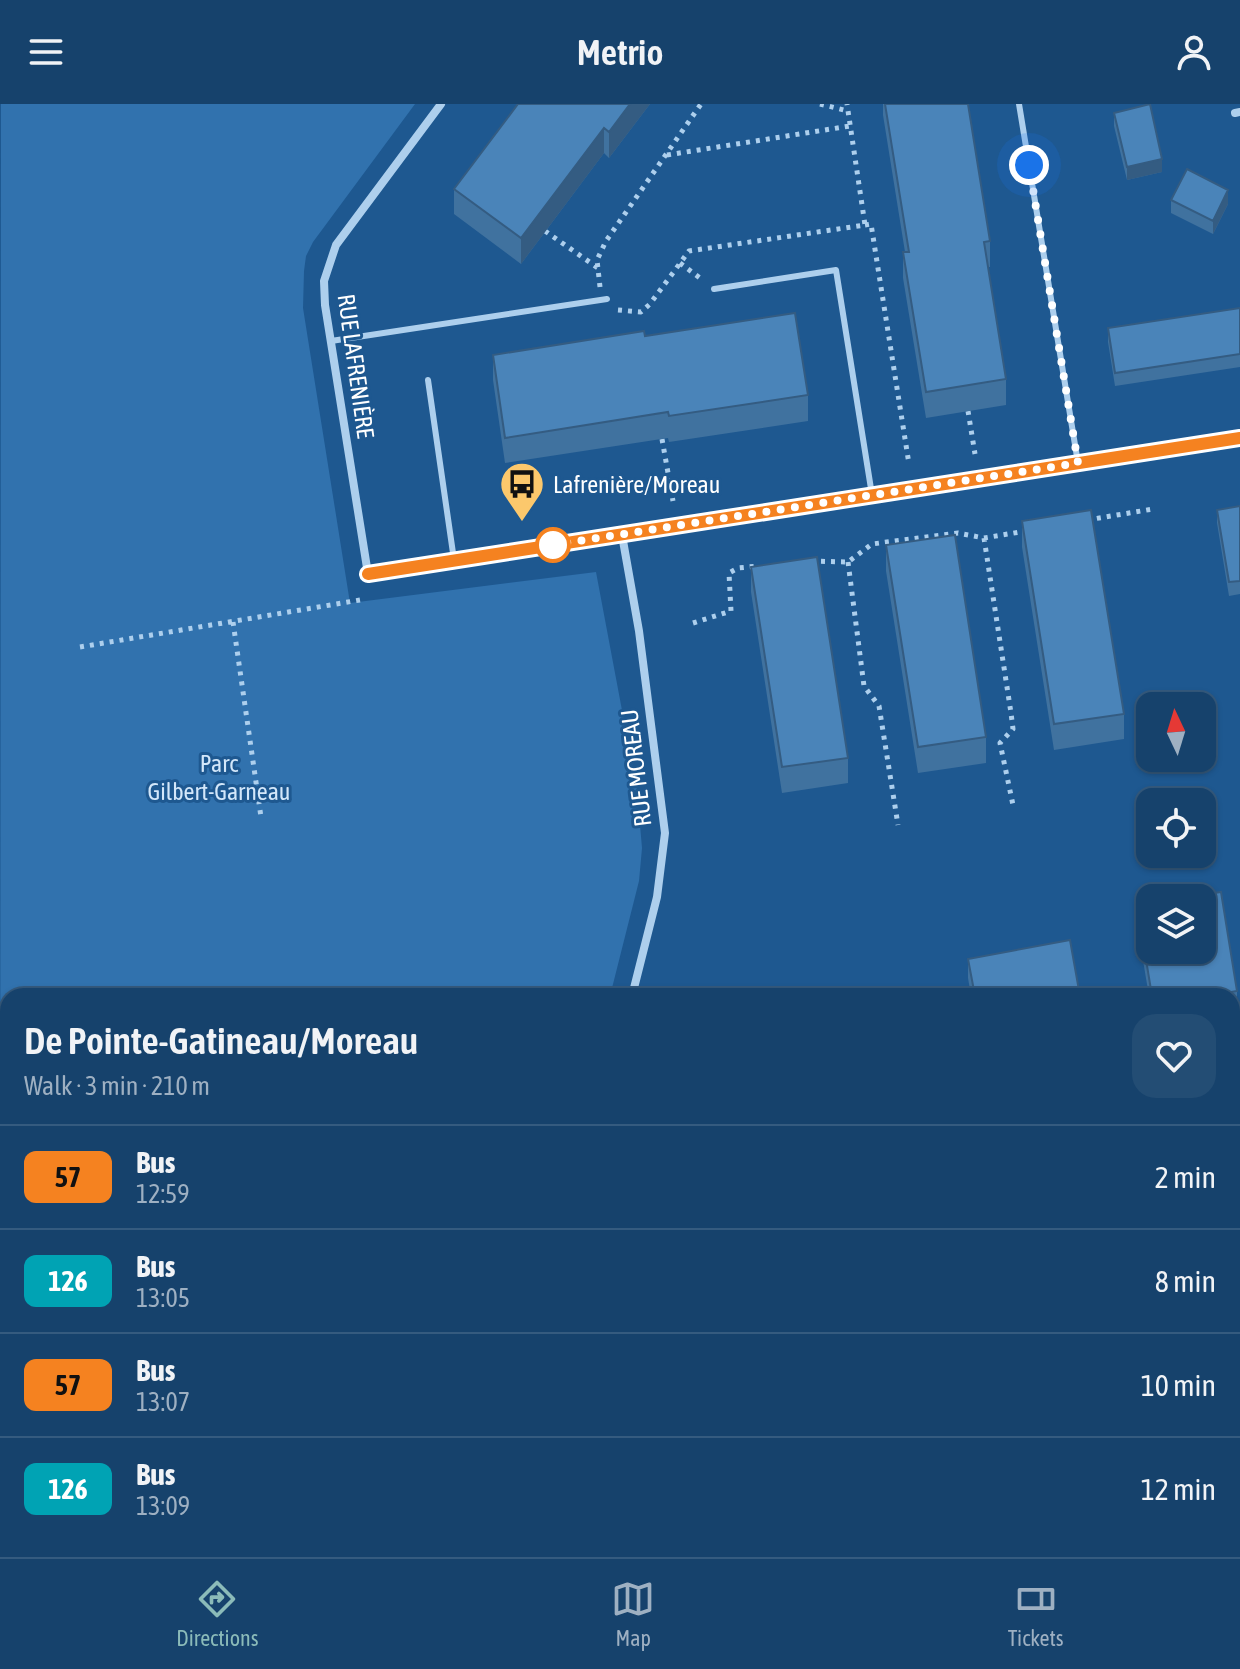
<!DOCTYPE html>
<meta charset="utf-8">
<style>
body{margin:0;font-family:"Asap Condensed",sans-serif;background:#234d74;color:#f1f3f6;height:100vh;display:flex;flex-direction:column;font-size:30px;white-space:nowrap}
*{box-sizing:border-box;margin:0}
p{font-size:26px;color:#9eb0c2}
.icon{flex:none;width:44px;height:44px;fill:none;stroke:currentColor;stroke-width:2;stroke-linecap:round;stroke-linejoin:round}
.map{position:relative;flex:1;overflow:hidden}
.details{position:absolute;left:0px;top:884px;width:1240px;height:570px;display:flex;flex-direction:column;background:#16426c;border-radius:24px 24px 0 0;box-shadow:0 2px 6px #0004,0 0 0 2px #355b7f}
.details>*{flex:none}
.badge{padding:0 16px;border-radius:12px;font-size:28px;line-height:52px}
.needle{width:52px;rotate:356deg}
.controls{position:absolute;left:1136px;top:588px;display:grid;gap:16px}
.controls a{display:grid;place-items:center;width:80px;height:80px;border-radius:16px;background:#16426c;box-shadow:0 2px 6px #0004,0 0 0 2px #355b7f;font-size:40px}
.you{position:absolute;width:40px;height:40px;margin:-20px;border:6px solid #fff;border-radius:50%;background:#1a73e8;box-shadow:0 0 0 12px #1a73e833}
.map>.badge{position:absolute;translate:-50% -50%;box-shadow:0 0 0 4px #fff}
.round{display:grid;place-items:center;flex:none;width:84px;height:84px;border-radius:24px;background:#234d74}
.head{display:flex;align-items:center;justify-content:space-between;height:136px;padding:0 24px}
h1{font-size:38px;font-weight:600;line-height:60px}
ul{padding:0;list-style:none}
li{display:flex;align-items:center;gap:24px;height:104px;padding:0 24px;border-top:2px solid #355b7f}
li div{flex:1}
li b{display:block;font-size:30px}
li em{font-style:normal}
li .badge{min-width:88px;font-weight:700;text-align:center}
header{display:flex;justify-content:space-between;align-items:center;height:104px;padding:0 24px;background:#16426c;font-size:36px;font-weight:600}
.tab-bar{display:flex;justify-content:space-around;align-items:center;height:112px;border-top:2px solid #355b7f;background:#16426c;font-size:22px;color:#9eb0c2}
.tab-bar a{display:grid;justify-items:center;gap:4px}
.tab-bar .on{color:#8bbbb9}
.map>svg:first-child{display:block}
.green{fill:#3172ae}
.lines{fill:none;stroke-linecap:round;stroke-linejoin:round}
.path{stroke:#adcfed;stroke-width:5;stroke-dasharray:4 6;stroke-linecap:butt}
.lane{stroke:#adcfed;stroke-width:6}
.street{stroke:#adcfed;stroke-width:8}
.wall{fill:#40729f}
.shaded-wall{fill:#345c82}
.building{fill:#4a84b9;stroke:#345c82;stroke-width:2}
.line-casing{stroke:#fff;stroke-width:18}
.line{stroke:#f58220;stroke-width:12}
.walk{stroke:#fff;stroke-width:8;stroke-dasharray:0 14.4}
.stop-dot{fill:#fff;stroke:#f58220;stroke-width:4}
.labels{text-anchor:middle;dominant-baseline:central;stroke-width:6;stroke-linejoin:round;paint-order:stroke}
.street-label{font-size:24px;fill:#fff;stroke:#1e5890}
.poi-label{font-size:24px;fill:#fff;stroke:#1e5890;text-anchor:start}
.park-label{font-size:24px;fill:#d3e7fa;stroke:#1e5890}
</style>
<header><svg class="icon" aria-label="menu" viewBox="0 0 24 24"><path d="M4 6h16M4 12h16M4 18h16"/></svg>Metrio<svg class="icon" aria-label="person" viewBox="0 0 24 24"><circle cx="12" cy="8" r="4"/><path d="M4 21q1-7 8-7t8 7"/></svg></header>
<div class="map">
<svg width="1240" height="1453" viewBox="0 0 1240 1453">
<rect width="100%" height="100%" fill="#1e5890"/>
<path class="green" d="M1,0H415L313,138L306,152L304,167L303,204L350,499L596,468L637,686L642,744L639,777L610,892H8V1446H422L418,1453H0Z"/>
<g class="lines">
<path class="path" d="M820,0L848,7
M667,51L850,22
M865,121L871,120L909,360
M545,127L598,164
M680,159L704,177
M600,183L597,156L606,137L701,0
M618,206L641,208L650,200L689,147L865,121L847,0
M968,307L975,350
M662,335L673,397
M1087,416L1153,405
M984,434L1011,609L1013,625L1000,639L1013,701
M811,457L848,458L872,440L958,429L984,434L1026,427
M848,458L864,582L879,602L898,721
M233,518L261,713
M693,519L731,507L729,469L738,464L758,462
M80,543L360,496
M166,1453L169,1446"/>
<path class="lane" d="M1019,0L1078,359
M714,185L836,166L872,391
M331,237L607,195
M428,276L454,456
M217,1453H220"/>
<path class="street" d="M441,0L336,141L324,177L325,201L368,470L1240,334
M1235,9L1240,8
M622,431L639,527L665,729L657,793L632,892
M1232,990L1240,988
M870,1446L871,1453
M448,1453L452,1446"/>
</g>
<path class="wall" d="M518,0H650L609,54L604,49L521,160L454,110V85Z
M883,0H968L990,137V163H988L1006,275V301L926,314L903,174V148H905L883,11Z
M1114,9L1162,68L1127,76L1114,22Z
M1171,96L1228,100L1213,130L1171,109Z
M1240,204V263L1115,282L1108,238V224Z
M493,251L808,291V317L669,338L668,334L505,359L493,276Z
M1240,402V490L1229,492L1217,419V406Z
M1022,417L1124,610V635L1054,646L1022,443Z
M886,441L986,633V659L918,669L886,467Z
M751,463L848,654V679L782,689L751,488Z
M1137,801L1237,887V907H1232V892H1149L1137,821Z
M968,855L1080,892H971L968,874Z
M1232,1056L1237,1093V1106H1232Z
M357,1446H372L370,1450Z
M561,1446H621L620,1451L602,1446L600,1453H590Z"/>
<path class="shaded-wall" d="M630,0H650L609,54V28Z
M604,24V49L521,160V134Z
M1162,55V68L1127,76V63Z
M1228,86V100L1213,130V117Z"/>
<path class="building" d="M518,0H630L609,28L604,24L521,134L454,85Z
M885,0H968L990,137L984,138L1006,275L926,288L903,148H909Z
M1150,0L1162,55L1127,63L1114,9Z
M1187,65L1228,86L1213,117L1171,96Z
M1240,204V250L1115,269L1108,224Z
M795,209L808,291L669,312L668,308L505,334L493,251L644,227L645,232Z
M1240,402V477L1229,478L1217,406Z
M1091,406L1124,610L1054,620L1022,417Z
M955,431L986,633L918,643L886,441Z
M817,453L848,654L782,663L751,463Z
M1221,788L1237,887L1208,892H1152L1137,801L1150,799V846H1202V794H1181Z
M1070,836L1080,892H975L968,855Z
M927,888V892H897Z
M1232,1056L1237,1093H1232Z
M1012,1446L1013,1453H967Z
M1065,1446H1131L1132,1453H1047V1449Z"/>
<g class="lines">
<g class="line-casing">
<path id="line" d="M368,470L1240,334"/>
</g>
<use href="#line" class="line"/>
<path class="walk" d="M553,441L1078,359L1029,61"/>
</g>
<defs>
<g id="bus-pin" transform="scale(2.3)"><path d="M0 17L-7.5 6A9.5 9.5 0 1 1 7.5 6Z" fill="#fcc86c" stroke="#1e5890"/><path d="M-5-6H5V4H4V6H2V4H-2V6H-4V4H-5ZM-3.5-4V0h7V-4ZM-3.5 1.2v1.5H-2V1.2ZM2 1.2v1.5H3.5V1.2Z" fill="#111"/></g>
</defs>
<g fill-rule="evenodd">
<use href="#bus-pin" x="522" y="380"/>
</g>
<circle class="stop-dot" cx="553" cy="441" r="16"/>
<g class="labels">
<g class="street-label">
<text transform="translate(356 262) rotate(82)">RUE LAFRENIÈRE</text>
<text transform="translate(636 664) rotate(-97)">RUE MOREAU</text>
</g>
<g class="poi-label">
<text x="553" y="380">Lafrenière/Moreau</text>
</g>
<g class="park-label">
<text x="219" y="659">Parc<tspan x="219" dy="28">Gilbert-Garneau</tspan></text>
</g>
</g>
</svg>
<div class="controls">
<a><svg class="needle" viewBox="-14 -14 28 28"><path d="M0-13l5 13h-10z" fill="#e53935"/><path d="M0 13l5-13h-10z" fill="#9eb0c2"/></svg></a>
<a><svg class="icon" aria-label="locate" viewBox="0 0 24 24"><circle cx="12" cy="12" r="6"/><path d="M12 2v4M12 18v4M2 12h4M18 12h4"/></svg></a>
<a><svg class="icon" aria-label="layers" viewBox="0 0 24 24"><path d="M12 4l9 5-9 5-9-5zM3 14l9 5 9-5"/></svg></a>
</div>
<div class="you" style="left:1029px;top:61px"></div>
<section class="details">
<div class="head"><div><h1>De Pointe-Gatineau/Moreau</h1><p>Walk · 3 min · 210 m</p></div><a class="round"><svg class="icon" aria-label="heart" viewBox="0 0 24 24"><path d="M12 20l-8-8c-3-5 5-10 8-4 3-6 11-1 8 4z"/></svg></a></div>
<ul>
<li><span class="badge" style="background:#f58220;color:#111">57</span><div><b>Bus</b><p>12:59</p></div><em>2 min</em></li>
<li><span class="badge" style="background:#00a3b4;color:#fff">126</span><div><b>Bus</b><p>13:05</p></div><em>8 min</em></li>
<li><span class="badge" style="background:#f58220;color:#111">57</span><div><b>Bus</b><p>13:07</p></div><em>10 min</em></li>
<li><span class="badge" style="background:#00a3b4;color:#fff">126</span><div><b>Bus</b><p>13:09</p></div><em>12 min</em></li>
</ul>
</section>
</div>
<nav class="tab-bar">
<a class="on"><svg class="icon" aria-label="directions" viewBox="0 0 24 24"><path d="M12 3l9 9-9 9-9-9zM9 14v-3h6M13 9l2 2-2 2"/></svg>Directions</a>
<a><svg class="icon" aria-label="map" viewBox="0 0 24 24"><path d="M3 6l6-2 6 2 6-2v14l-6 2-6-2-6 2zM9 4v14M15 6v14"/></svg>Map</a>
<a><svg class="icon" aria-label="tickets" viewBox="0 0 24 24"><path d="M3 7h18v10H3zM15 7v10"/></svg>Tickets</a>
</nav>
